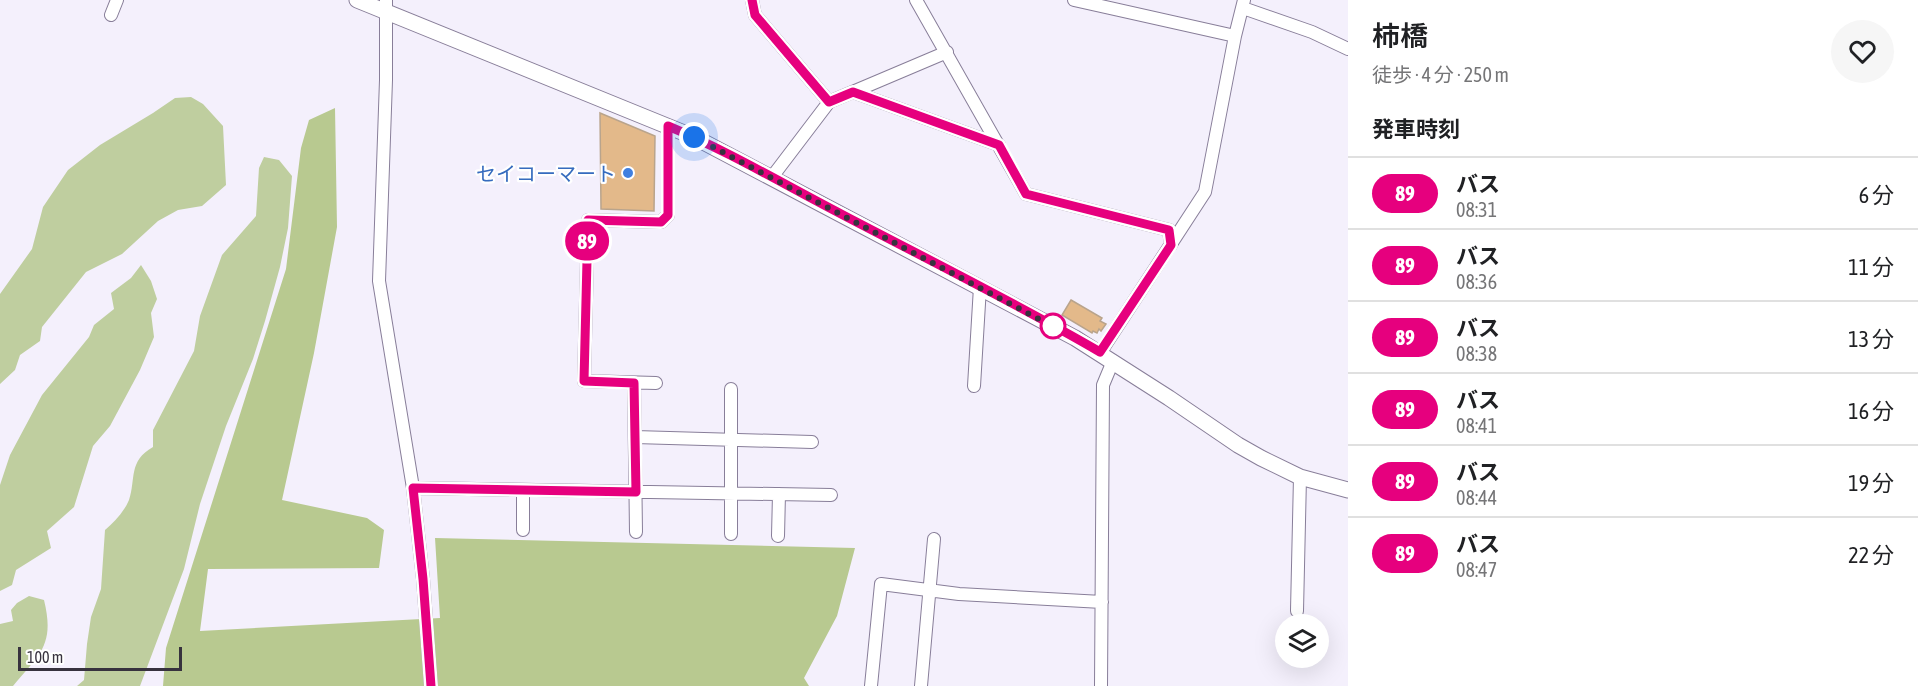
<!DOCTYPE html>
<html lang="ja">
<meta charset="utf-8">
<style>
body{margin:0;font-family:"Asap Condensed","Noto Sans JP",sans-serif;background:#f6f6f6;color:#202124;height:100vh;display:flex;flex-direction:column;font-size:22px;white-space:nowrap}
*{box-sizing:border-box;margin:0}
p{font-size:20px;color:#757577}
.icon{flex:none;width:33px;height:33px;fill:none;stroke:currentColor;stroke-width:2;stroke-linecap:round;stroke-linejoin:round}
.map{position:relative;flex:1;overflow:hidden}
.sheet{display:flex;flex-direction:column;background:#fff;width:570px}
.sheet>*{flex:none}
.badge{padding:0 12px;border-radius:20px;font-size:21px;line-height:39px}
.buttons{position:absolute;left:1275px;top:614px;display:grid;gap:12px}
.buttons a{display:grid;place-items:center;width:54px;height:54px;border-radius:50%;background:#fff;box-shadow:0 6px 24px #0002;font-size:30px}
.scale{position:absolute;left:18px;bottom:15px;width:164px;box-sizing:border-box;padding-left:6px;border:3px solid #37323e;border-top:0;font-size:16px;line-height:21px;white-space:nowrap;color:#37323e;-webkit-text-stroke:4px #fff;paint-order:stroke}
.you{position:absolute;width:30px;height:30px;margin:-15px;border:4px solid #fff;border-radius:50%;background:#1a73e8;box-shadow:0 0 0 9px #1a73e833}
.map>.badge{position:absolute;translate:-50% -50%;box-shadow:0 0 0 3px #fff}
h2{padding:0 24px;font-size:22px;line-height:54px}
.round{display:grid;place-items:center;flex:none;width:63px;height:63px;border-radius:32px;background:#f6f6f6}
.summary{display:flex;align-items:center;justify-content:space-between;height:102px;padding:0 24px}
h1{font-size:28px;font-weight:600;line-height:45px}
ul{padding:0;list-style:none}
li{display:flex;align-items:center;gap:18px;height:72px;padding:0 24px;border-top:2px solid #e0e0e0}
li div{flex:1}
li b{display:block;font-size:22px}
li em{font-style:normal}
li .badge{min-width:66px;font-weight:700;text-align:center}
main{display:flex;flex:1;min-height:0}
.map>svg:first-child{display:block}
.green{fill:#bfce9f}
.forest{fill:#b8c990}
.building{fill:#e3b98a;stroke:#b9a48c;stroke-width:1.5}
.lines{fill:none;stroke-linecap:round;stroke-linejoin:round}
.minor-casing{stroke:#887e99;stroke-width:14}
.tertiary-casing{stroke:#887e99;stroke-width:17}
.minor{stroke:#fff;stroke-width:12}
.tertiary{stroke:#fff;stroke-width:15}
.line-casing{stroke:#fff;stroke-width:14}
.line{stroke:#e6007e;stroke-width:9}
.walk{stroke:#37323e;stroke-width:6;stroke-dasharray:0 10.8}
.shop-dot{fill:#3f7fe0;stroke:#fff;stroke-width:2}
.stop-dot{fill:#fff;stroke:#e6007e;stroke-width:3}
.labels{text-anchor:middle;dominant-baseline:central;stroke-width:4.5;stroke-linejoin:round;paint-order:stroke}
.shop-label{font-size:20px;fill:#366cbe;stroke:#fff;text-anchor:end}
</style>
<main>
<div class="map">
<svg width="1348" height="686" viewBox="0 0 1348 686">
<rect width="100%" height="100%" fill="#f4f0fc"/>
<path class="green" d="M191,97L203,104L223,126L226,185L202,206L178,210L158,221L122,254L86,272L42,327L40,341L20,355L15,370L0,384V294L32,249L43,207L68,170L100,145L153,113L175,98Z
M264,157L279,160L292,176L288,228L280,267L265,321L253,359L226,426L200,504L184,569L140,686H77L84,680L87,644L91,617L101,589L105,530C114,522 124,512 129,500C136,479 128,461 153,447V430L194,351L200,316L222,255L256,216L259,168Z
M141,265L151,281L157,299L151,313L154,337L140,370L110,426L93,446L74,507L47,531L51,548L16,570L12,585L0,591V485L10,455L42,395L89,337L94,325L114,309L111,293L131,278Z
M29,596L44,600C55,645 40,654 13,686H0V624L13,621L11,610L17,603Z"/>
<path class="forest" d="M335,108L337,227L314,353L282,500L367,518L384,530L379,568L208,569L200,631L440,618L435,538L855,548L837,616L804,678L809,686H163L166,648L286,269L301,148L309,120Z"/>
<path class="building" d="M600,113L655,136L654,211L601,209Z
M1071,300L1102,318L1100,321L1106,324L1101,331L1099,329L1097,333L1093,331L1092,333L1062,315Z"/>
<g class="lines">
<g class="minor-casing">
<path id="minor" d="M386,0V80L379,281L413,488L423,579L431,686
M752,0L755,15L829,102L772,177
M916,0L1026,194L1169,230L1171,245
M1074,0L1235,36
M1243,8L1312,32L1348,49
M111,15L117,0
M853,92L999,145
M829,102L947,52
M1100,353L1205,192L1235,36L1244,0
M634,383L636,532
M656,383L584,381L588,220L661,222L668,215V126
M974,386L980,287
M635,437L812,442
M413,488L831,495
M523,490V530
M731,534V389
M778,536L779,494
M1297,611L1300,477
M871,686L881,584L959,594L1102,602
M921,686L934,539
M1101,686L1103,385L1113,361"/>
</g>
<g class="tertiary-casing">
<path id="tertiary" d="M357,0L694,137L1075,338L1169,398L1238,445L1261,458L1300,477L1348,490"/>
</g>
<use href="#minor" class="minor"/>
<use href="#tertiary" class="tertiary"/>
</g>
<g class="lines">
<g class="line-casing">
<path id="line" d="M431,686L423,579L413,488L636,492L634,383L584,381L588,220L661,222L668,215V126C728,151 785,185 843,215C929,260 1016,303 1100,352L1171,245L1169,230L1026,194L999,145L853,92L829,102L755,15L752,0"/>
</g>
<use href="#line" class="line"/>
<path class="walk" d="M694,137L1056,328L1053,326"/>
</g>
<circle class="shop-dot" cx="628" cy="173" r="6"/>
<circle class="stop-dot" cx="1053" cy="326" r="12"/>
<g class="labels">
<g class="shop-label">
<text x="616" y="173">セイコーマート</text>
</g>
</g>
</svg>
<div class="buttons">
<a><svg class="icon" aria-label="layers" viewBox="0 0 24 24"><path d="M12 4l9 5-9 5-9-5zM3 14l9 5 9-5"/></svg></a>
</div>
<div class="scale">100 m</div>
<div class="you" style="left:694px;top:137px"></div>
<b class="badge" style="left:587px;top:241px;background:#e6007e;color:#fff">89</b>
</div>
<section class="sheet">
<div class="summary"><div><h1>柿橋</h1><p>徒歩 · 4 分 · 250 m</p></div><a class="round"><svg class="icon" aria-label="heart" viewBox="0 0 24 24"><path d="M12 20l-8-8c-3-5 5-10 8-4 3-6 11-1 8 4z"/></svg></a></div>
<h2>発車時刻</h2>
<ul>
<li><span class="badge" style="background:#e6007e;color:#fff">89</span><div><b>バス</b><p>08:31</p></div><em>6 分</em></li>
<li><span class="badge" style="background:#e6007e;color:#fff">89</span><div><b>バス</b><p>08:36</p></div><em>11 分</em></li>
<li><span class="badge" style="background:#e6007e;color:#fff">89</span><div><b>バス</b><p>08:38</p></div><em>13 分</em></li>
<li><span class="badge" style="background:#e6007e;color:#fff">89</span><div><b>バス</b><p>08:41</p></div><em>16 分</em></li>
<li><span class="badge" style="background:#e6007e;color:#fff">89</span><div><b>バス</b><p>08:44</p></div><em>19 分</em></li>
<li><span class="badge" style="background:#e6007e;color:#fff">89</span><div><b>バス</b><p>08:47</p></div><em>22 分</em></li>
</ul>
</section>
</main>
